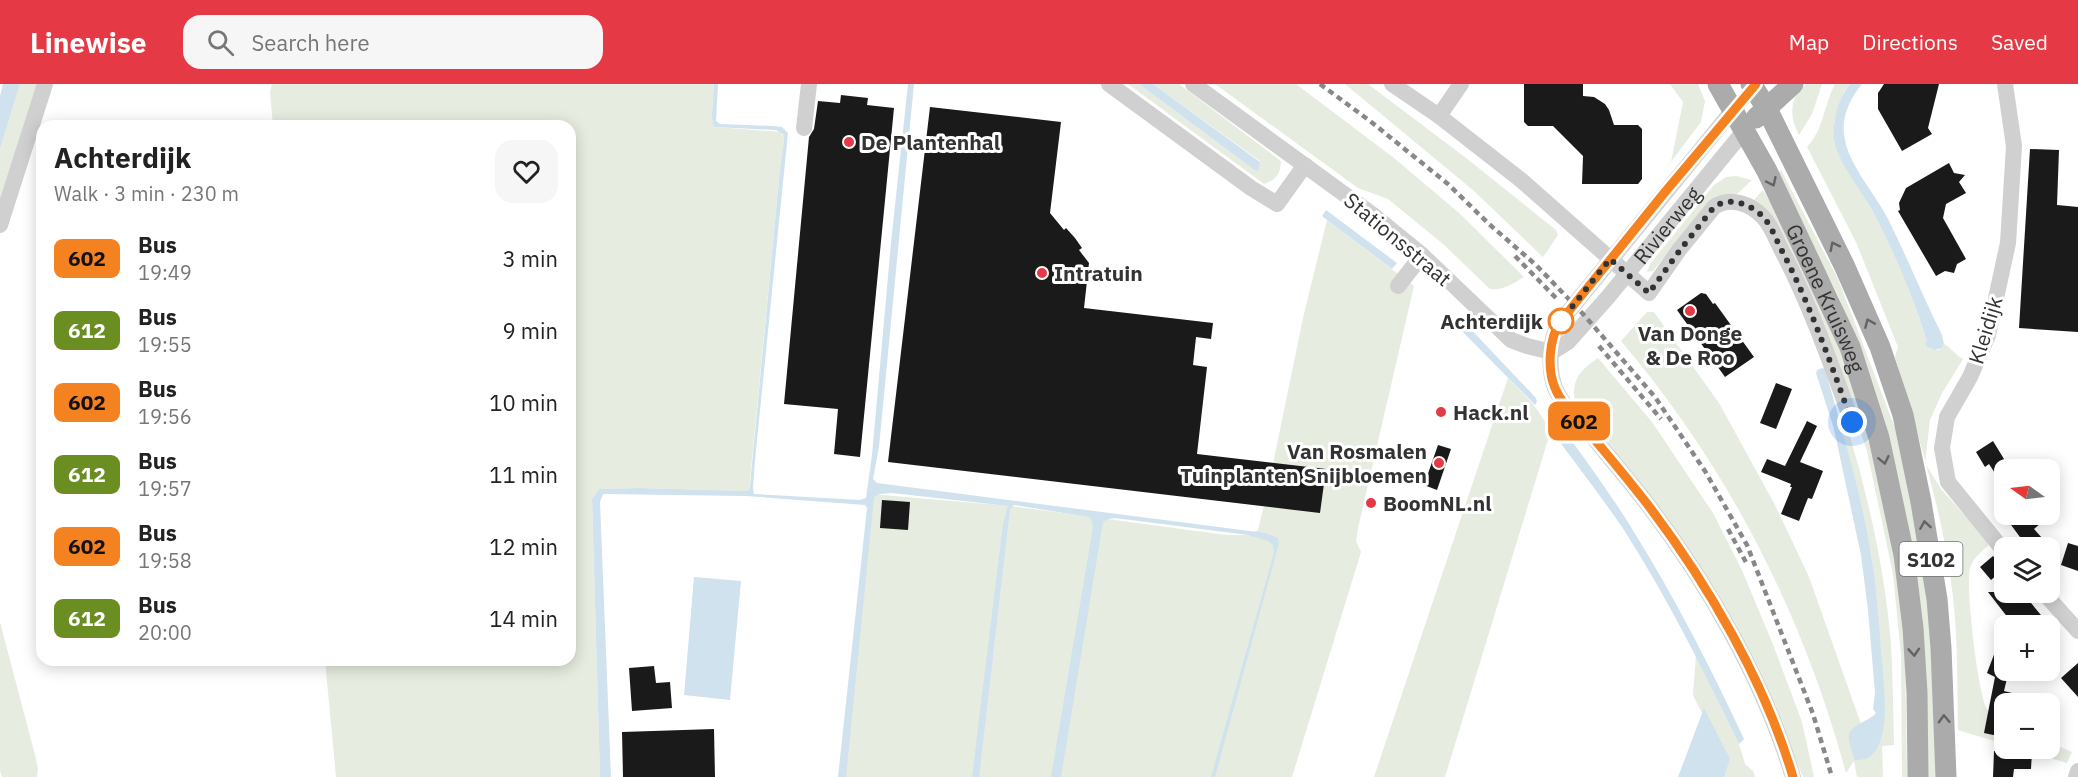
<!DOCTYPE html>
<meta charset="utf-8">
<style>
body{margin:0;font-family:"IBM Plex Sans",sans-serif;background:#f6f6f6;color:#222;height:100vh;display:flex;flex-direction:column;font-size:22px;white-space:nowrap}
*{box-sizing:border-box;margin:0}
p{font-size:20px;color:#767676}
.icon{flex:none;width:33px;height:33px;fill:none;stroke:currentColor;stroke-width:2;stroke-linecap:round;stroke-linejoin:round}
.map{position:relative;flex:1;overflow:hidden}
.panel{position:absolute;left:36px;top:36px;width:540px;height:546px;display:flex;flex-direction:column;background:#fff;border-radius:18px;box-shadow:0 3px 15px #0003}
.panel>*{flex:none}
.badge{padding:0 12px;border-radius:9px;font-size:21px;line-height:39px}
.needle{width:39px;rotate:284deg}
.tools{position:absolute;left:1994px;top:375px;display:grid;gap:12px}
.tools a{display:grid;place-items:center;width:66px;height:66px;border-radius:12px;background:#fff;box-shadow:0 3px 15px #0003;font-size:30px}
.you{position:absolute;width:30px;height:30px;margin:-15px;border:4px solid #fff;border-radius:50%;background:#1a73e8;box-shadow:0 0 0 9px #1a73e833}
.map>.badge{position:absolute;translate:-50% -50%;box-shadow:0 0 0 3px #fff}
.round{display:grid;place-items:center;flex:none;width:63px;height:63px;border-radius:18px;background:#f6f6f6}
.summary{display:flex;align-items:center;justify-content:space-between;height:102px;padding:0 18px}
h1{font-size:28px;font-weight:700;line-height:45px}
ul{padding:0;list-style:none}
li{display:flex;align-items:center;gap:18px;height:72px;padding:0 18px}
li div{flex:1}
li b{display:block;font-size:22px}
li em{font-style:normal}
li .badge{min-width:66px;font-weight:700;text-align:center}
header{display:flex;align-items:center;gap:36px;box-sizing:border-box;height:84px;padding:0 30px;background:#e63946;color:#fff}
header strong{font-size:28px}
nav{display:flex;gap:33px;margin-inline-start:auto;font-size:21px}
.search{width:420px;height:54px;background:#f6f6f6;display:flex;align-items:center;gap:15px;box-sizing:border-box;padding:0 21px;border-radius:18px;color:#767676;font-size:22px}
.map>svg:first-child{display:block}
.green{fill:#e6ecdf}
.water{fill:#cfe2ee}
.building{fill:#1a1a1a}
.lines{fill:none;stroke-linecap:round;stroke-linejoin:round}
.minor{stroke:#d0d0d0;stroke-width:16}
.major{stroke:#ababab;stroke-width:21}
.rail{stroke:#888;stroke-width:4.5;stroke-dasharray:6 4.5;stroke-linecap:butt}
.oneway{stroke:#636363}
.line-casing{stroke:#fff;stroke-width:14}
.line{stroke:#f58220;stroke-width:9}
.walk{stroke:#333;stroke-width:6;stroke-dasharray:0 10.8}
.poi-dot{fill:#e63946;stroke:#fff;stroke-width:2}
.stop-dot{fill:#fff;stroke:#f58220;stroke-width:3}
.labels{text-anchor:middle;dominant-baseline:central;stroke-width:6;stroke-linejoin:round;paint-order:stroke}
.shield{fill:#fff;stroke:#707070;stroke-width:1.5}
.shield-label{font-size:20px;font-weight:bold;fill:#333}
.poi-label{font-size:21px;font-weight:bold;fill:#333;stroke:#fff;text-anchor:start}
.street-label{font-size:21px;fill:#333;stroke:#fff}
.stop-label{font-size:21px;font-weight:bold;fill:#333;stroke:#fff;text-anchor:end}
</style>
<header>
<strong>Linewise</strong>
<div class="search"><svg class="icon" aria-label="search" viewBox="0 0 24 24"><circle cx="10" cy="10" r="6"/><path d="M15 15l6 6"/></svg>Search here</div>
<nav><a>Map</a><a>Directions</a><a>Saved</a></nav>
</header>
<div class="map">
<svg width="2078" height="693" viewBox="0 0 2078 693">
<rect width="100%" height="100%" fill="#fff"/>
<path class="green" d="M20,0H42L0,134V65Z
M272,0H714L712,29L715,43L781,48C788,60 781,81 779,95L749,406L745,407L640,404L599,405L592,415L600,693H336L325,576H570V42H273L270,8Z
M1128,0H1139L1253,85L1260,77L1153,0H1179L1281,77C1280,91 1277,95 1264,100Z
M1215,0H1296L1394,74L1458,128L1524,193C1514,199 1502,207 1490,205L1443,160L1388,115L1358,104Z
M1345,0H1368L1466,74L1556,146L1558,151L1543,173L1474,107Z
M1670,0H1698L1705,17L1701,38L1671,78L1683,18Z
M1806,0H1822L1812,30L1799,51C1789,32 1789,15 1806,0Z
M1835,0H1850L1844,8L1837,27L1834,38V58L1839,71L1875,130L1899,178L1929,262L1930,265L1938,266L1942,264L1944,260C1952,264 1955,271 1963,275L1942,309L1930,336L1925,379L1941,405L1990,460C1982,467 1973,474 1970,484C1965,502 1978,609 1987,625C1991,632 1997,637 2004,640V660L1958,646C1957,602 1958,557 1953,513C1944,431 1918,352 1895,273L1898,263L1856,158L1807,63C1824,45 1824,21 1835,0Z
M1781,86L1838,195L1903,365L1929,506L1938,693H1925L1923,608L1862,275L1838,211L1776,91Z
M1736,92L1752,96L1735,112L1710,116L1653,187L1647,188L1650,180L1714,101L1726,93Z
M1763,106L1788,147L1842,266L1872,366L1889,446L1900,505L1905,566L1907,693H1902L1901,571L1893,490L1867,367L1837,280L1752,118Z
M1327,136L1414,202L1358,444L1356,457L1361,468L1292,693H839L870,410L1011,422L1226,451H1249L1258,446L1267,409L1303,234Z
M1647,228H1654L1719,319L1775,421L1809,493L1861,640L1852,645L1854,676L1863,675L1884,610L1871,470L1843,348L1848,346C1869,416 1885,487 1891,560C1893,594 1893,627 1894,661L1882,662L1883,693H1857L1854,677L1846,689C1803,530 1728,383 1621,257Z
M1598,274L1652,338L1713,429L1741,484L1772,558L1802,638L1814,693H1803L1748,564L1732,536L1625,382L1574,313C1573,293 1582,285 1598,274Z
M1508,294L1533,320L1551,346L1445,693H1374Z
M0,538L35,671L38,685L37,693H2L0,687Z
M1696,571L1739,660L1745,680L1753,687L1755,693H1717L1724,674L1693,611Z
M2049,658L2072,668L2067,679L2019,665L2049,664Z"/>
<path class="water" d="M3,0H20L0,65V12Z
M714,0H718L716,37L720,40L773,42L782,43L788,49L755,376L753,404L754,410L860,416L866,414L872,371L891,159L908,0H914L879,363L873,395L877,399L1265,449L1278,454L1279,459L1215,693H1211L1274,469L1273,461L1268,457L1248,451L1115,434L1108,435L1103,438L1061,693H1051L1093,443L1092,437L1089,433L1014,421L1010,425L979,693H972L1003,440L1008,422L892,409L880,410L874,413L846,693H838L867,424L865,421L746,412L603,410L600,418L611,693H600L592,415L599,405L640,404L745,407L749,406L750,401L779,95L784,58L783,50L776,46L715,43L713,41L712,29Z
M1139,0H1153L1260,78L1258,87L1253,85Z
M1850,0H1862C1850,15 1842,31 1844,50C1847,80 1875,109 1888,135C1907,173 1923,213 1942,251L1944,260L1942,264L1934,266L1927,263L1925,258L1927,257C1913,214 1897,173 1876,133C1866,112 1837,78 1834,56C1832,37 1838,15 1850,0Z
M1326,126L1397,179L1392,185L1327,136L1322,132Z
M1463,237L1536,314L1537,318L1535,321L1458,243Z
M1822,284L1825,285C1842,346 1861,408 1871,471C1877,506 1879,543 1882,579C1884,603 1891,654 1871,672C1866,676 1860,676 1854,676C1853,668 1848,658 1849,651C1851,640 1870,637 1876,629L1873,625L1875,609L1868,526L1861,471L1834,345L1816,289L1817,286Z
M1556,338H1558C1584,374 1611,410 1634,448C1675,514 1711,584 1744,655L1739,660C1704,587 1668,515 1624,446C1601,412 1575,379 1551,346Z
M694,493L741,497L730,616L684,611Z
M1704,624L1730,675L1724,693H1678Z"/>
<path class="building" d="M1524,0H1583V12L1594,13L1605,20L1609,26L1614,41H1638L1642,45V95L1638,100H1582L1583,72L1553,42H1528L1524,38Z
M1884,0H1939L1928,44L1932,50L1902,67L1878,25V9Z
M841,11L868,14L867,21L894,24L860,373L834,370L838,325L784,320L809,53L814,45L818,17L840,19Z
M930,23L1061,38L1050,129L1064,146L1066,144L1075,154L1082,164L1079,166L1089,179L1084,224L1213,239L1211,255L1196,253L1193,281L1207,283L1197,370L1326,385L1320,429L888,378Z
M2030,65L2059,66L2057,121L2078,123V248L2019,244Z
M1949,79L1954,89L1965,91L1959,98L1966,109L1946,120L1943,134L1966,175L1957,180L1954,189L1945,187L1936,192L1898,127L1900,126L1899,119L1906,104Z
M1701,209L1706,210L1713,220L1715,219L1754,273L1725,293L1677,226Z
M1776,299L1792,305L1776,345L1760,339Z
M1807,337L1817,342L1800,378L1823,387L1812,415L1808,414L1799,437L1781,430L1792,403H1790L1791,400L1761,388L1767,375L1785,382Z
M1993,357L2004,375V403L1989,380L1985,383L1976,368Z
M1438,361L1451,365L1437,406L1424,401Z
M882,416L910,418L908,446L880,444Z
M2003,430H2034L2041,439L2034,445L2051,464H2028Z
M2068,459L2078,462V487L2061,481Z
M1993,472L2004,485L1991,496L1980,483Z
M1988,508H2022L2050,542H2031L2028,537L2023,540L2018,534L2012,539Z
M2003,547L2004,586H2009L2004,607L2012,609L2010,620H2004V640H2001L1998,652L1984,649L1995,593L1987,589Z
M2078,579V613L2061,594Z
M654,582L656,599L670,598L672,624L632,627L629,584Z
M714,645L715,693H623L622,648Z
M1994,667L2032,668L2031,685H2014L2013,693H1993Z"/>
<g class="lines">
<g class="minor">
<path d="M1109,0L1251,104L1277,120L1305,81"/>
<path d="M1193,0L1373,131L1422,171L1511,256L1527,262L1552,268"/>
<path d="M1392,0L1439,32L1521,96L1649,209L1679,166L1714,123C1730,112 1751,120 1763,133C1771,141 1776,155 1781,165C1810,220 1831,280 1852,338"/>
<path d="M1733,26L1560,238C1549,255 1548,285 1555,304C1562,320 1576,334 1588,347C1608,372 1629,396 1648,421C1708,500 1764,597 1793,693"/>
<path d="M1439,32L1461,0"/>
<path d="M804,44L809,0"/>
<path d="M0,141L45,0"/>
<path d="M1398,202L1422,171"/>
<path id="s1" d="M1552,268L1568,258L1608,213L1744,47"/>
<path d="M2004,467L1948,398L1942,364L1947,333L1970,293L1988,251L2008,159L2014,62L2005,0"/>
<path d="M2043,508L2078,547"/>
<path d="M2076,693L2078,687"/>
</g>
<g class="major">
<path id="s2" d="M1718,0L1767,87L1850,263L1879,354L1904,471L1913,544L1917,609L1918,693"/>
<path d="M1751,0L1766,23L1844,181L1880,263L1903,331L1921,418L1937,515L1941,564L1946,693"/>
<path d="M1756,34L1793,0"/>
</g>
<path class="rail" d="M1320,0L1370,37L1448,100L1489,140L1536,181L1584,231L1655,313L1705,387L1747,461L1813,630L1832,693
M1515,172L1557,215
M1599,262L1661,335
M1728,445L1748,482"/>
</g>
<defs><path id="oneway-chevron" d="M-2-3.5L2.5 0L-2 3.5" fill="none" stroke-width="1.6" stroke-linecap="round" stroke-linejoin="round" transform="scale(1.5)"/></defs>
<g class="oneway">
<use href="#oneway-chevron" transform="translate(1772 98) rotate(65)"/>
<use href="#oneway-chevron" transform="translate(1834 162) rotate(-117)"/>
<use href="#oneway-chevron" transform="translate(1869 239) rotate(-113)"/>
<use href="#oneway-chevron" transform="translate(1884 376) rotate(78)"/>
<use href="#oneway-chevron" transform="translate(1925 441) rotate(-99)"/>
<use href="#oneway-chevron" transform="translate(1914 568) rotate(86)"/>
<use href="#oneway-chevron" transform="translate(1944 635) rotate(-92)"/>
</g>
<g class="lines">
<g class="line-casing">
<path id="line" d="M1756,0L1665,108L1560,238C1549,255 1547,285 1555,304C1561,319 1574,331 1585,344C1606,369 1628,395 1648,421C1708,500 1765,598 1793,693"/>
</g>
<use href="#line" class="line"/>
<path class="walk" d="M1561,237L1560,238L1610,175L1649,209L1680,166L1714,123C1730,112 1751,120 1763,133C1771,141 1776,155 1781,165C1810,220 1831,280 1852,338"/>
</g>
<g class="poi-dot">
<circle cx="849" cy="58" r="6"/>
<circle cx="1042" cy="189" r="6"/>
<circle cx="1690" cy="227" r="6"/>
<circle cx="1441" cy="328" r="6"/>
<circle cx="1439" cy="379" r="6"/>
<circle cx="1371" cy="419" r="6"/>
</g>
<circle class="stop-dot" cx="1561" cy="237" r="12"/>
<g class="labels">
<rect class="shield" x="1899.5" y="458" width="63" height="34" rx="4.5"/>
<g class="shield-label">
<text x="1931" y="475">S102</text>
</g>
<g class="poi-label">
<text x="861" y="58">De Plantenhal</text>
<text x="1054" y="189">Intratuin</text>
<text x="1690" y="249" text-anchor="middle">Van Donge<tspan x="1690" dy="24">&amp; De Roo</tspan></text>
<text x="1453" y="328">Hack.nl</text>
<text x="1427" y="367" text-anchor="end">Van Rosmalen<tspan x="1427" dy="24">Tuinplanten Snijbloemen</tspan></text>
<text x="1383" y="419">BoomNL.nl</text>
</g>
<g class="street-label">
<text stroke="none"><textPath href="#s1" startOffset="172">Rivierweg</textPath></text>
<text transform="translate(1398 155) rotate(40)">Stationsstraat</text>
<text stroke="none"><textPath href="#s2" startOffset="240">Groene Kruisweg</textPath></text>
<text transform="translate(1985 246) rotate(-73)">Kleidijk</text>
</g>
<g class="stop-label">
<text x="1543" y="237">Achterdijk</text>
</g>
</g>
</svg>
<div class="tools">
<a><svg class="needle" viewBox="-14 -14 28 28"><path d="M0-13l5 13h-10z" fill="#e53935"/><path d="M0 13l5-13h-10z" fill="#767676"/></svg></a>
<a><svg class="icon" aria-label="layers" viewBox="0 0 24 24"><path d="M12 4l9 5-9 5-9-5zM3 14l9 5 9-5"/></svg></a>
<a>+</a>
<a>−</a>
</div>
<div class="you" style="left:1852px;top:338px"></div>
<b class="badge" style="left:1579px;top:337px;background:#f58220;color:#111">602</b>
<section class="panel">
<div class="summary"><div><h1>Achterdijk</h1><p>Walk · 3 min · 230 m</p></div><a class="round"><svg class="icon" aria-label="heart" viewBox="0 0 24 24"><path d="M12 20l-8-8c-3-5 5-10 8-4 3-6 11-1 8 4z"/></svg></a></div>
<ul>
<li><span class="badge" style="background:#f58220;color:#111">602</span><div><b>Bus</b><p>19:49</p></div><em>3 min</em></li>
<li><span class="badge" style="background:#6b8e23;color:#fff">612</span><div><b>Bus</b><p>19:55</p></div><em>9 min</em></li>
<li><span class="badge" style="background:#f58220;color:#111">602</span><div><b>Bus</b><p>19:56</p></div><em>10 min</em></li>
<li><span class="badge" style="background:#6b8e23;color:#fff">612</span><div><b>Bus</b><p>19:57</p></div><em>11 min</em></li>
<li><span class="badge" style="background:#f58220;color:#111">602</span><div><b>Bus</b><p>19:58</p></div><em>12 min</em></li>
<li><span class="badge" style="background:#6b8e23;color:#fff">612</span><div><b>Bus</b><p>20:00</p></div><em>14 min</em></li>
</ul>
</section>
</div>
